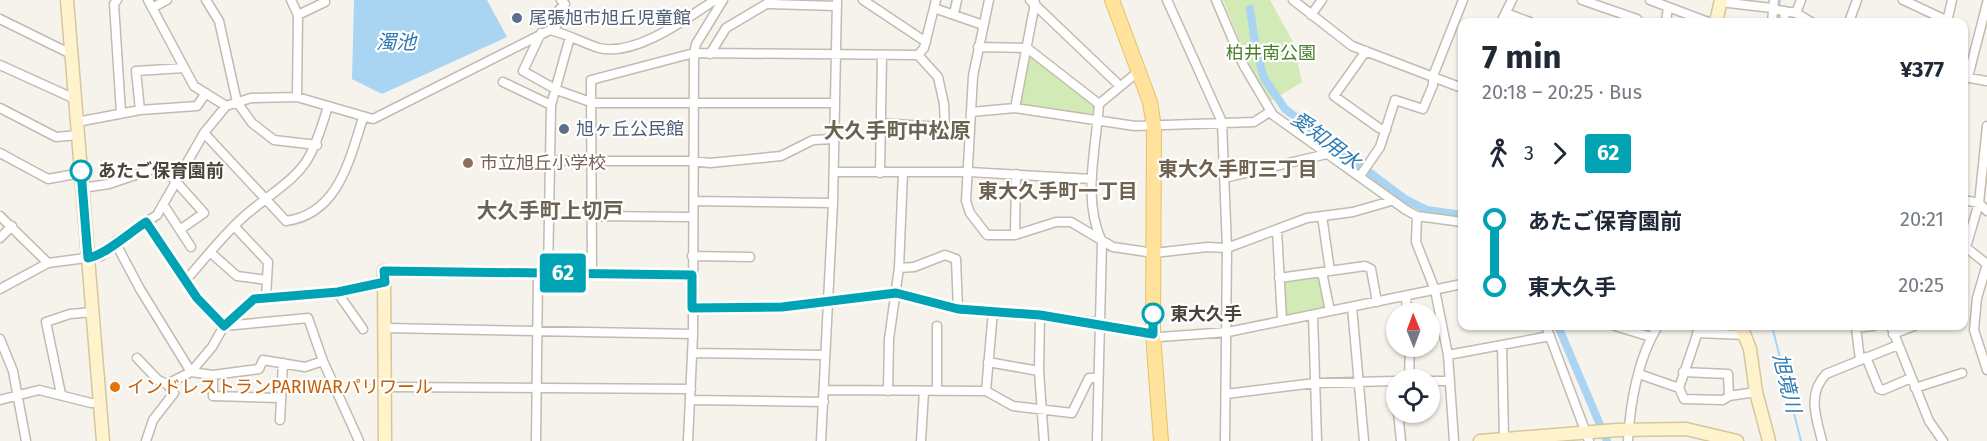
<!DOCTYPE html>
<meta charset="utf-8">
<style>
body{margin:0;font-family:"Fira Sans","Noto Sans JP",sans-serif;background:#f2f2f3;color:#1f2937;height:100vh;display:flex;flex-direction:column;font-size:22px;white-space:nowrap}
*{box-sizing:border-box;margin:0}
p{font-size:20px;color:#747a83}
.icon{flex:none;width:33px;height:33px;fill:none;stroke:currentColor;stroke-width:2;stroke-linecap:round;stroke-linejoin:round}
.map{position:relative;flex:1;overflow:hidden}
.side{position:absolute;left:1458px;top:18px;width:510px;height:312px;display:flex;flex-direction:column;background:#fff;border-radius:12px;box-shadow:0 2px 4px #0004}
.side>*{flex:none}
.badge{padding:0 12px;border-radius:4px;font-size:21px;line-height:39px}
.needle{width:39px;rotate:359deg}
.fabs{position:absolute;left:1386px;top:303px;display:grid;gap:12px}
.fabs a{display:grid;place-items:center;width:54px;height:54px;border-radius:50%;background:#fff;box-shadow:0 2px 4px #0004;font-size:30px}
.map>.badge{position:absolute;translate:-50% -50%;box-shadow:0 0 0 3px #fff}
.legs{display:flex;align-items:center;gap:9px;height:66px;padding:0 24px;font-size:20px}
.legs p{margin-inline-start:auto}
.headline{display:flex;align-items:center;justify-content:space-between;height:102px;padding:0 24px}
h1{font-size:33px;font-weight:700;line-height:45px}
ul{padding:0 24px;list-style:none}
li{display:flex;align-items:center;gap:21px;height:66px;font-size:22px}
li i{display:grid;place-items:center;width:9px;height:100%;margin:0 8px;background:currentColor}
li i::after{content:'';width:15px;height:15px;margin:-8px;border:4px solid;border-radius:50%;background:#fff}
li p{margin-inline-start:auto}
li:first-child i{background:linear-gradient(#0000 50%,currentColor 0)}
li:last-child i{background:linear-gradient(currentColor 50%,#0000 0)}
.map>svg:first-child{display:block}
.green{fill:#d2eab5}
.water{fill:#a9d4f2}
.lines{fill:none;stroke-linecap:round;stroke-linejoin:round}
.stream{stroke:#a9d4f2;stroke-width:2}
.canal{stroke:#a9d4f2;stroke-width:8}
.street-casing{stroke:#c2bbae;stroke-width:11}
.secondary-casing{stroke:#d6c79b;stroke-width:15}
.primary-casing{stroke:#e6c16a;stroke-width:16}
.street{stroke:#fff;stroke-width:8}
.secondary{stroke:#fff3cd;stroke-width:12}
.primary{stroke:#ffe39c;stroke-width:14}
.line-1-casing{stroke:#fff;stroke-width:14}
.line-1{stroke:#00a3b4;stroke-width:9}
.service-dot{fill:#5c6f8a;stroke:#fff;stroke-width:2}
.education-dot{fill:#8d6e63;stroke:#fff;stroke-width:2}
.stop-1-dot{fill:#fff;stroke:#00a3b4;stroke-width:3}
.food-dot{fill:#e8710a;stroke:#fff;stroke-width:2}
.labels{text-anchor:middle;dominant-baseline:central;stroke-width:4.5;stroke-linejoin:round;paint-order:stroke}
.service-label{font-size:18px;fill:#4e5e75;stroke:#fff;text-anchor:start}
.park-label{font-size:18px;fill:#4a7f2a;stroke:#fff}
.education-label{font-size:18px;fill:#785e54;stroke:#fff;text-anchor:start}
.stop-label{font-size:18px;font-weight:bold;fill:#4b4439;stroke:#fff;text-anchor:start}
.food-label{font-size:18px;fill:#c56008;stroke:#fff;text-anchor:start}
.water-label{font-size:20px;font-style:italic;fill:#2e7ab2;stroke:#fff}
.neighbourhood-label{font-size:20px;font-weight:bold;fill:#6e6250;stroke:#fff}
.quarter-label{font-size:21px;font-weight:bold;fill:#6e6250;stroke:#fff}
</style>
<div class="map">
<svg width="1987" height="441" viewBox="0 0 1987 441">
<rect width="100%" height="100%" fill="#f6f3ec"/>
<path class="green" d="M1223,0H1270L1293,42L1302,82L1271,101L1255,78Z
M1029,56L1095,105L1093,115L1020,104Z
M1320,277L1324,309L1286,316L1284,279Z"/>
<path class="water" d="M354,0H487L507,37L382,94L352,79Z"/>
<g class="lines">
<path class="stream" d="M1778,22L1780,0
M1772,326L1801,441"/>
<path class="canal" d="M1250,9L1256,49L1264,78L1285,109L1405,199L1427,210L1462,215
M1558,326L1607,441"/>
<g class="street-casing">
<path id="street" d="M117,0L114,4L121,113
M148,0L194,86L226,106
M206,0L219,21L237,102L252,123L274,140L317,145
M291,0L298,15L297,97
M863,0L926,42
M989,0L973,76L966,201L970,213L987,235H1015L1056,222H1071L1113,247L1154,253L1207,247L1227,248L1307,218L1353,212L1391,201
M1030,0L1120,86
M1167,0L1222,122L1227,248L1225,441
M1216,0L1244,66L1273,115L1406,210L1417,216L1462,222
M1293,0L1352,46L1462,88
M1582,0L1637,19L1636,22
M1650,0L1708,22
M1903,0L1948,21
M1720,2L1772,8
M769,4L837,6
M152,8L167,0
M934,8L983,25
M1772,9L1796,13L1811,22
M1506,13L1530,22
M1796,13L1801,0
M954,14L957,0
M298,15L325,2
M1311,15L1322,0
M0,19L71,54
M1501,22L1512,0
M1666,22L1668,7
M1772,22L1774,0
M1784,22L1785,11
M1849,22L1857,0
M1947,22L1952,0
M555,31L559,10L565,4L561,0
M541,33L523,71L557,90L593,103H835
M978,47L1027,48L1099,104
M1366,51L1334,96L1379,128L1386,130
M710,54L726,28L773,0
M918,55L938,77L944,104L945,128
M0,65L75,99
M1964,77L1987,81
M1968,77L1987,3
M503,82L551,105
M0,108L56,137L78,135
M1015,108L1035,3
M140,110L136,71L184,68
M971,112L1015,108L1135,126L1254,122L1271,111
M77,122L140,110L197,106L206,93
M880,123L969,129
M204,133L286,221C338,214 349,161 363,118
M0,153L48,179L81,173
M551,161H692L710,163L781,156L813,140L834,139
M834,172H969L1092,179
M880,173L882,55
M1360,176L1380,147L1395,100L1423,109L1433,85V76L1463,0
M1224,178L1327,154
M82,188L109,184L162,166L204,213L181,229
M1964,200L1979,203L1987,211
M694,201L833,203
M163,204L191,247
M0,216L48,263
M591,216L693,217
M1322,216L1330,271
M1417,216L1416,242L1435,290L1448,355L1454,441
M146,222L197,298L224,326
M235,227L268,262L266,298
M1277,230L1282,320
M1015,235L1016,174
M0,238L12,226
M115,242L140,289L191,372L213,375L259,369L263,360L305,367L323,361
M1964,246L1987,264
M1966,247L1979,203L1987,126
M211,253L237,276L267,280
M692,256L750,257
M1987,264L1977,298L1974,330L1987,370
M899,268L914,267L945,255L956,259L958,309
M384,271L692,275
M1322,272L1330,311
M592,273L591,80L694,53L918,55L924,48L936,0
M548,274L551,105L570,37
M1279,278L1365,266L1371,269L1377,302
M185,281C205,259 225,232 248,213C301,170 308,175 328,106
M0,289L48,263L101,256L115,242L157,215L204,133L226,106L251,98L297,97L373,119L550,30C567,34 583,43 599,48C635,57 686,19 715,0
M337,292L363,329
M1406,296L1407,314
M1352,307L1364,441
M692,308L781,307L896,293L958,309L1040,315L1101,323L1160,337L1228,332L1462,284
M1040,315L1039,371L1044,441
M1313,315L1317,441
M224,326L308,318L323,361L359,441
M1546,326L1589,441
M1615,326L1651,337
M1700,326L1679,388L1684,399L1723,400L1729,396L1756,392
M1891,326L1929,421L1943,441
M386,328L693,334
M1697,333L1746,335
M1893,334L1914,326
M0,339L13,371L26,441
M1502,345L1504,439
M692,353L824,355
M1448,355L1550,336
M1866,357L1879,389L1883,390L1911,378
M137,358L158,380L167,384
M1860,360L1856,328L1873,326
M988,362L1039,371
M1683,372L1728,374L1729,396
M1639,374L1679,388
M213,375V396L280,398
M1409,380L1410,346
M1430,381H1450
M386,387L691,389
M1915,388L1962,373
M824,390L986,391L1013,406L1072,413L1089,378H1098
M888,391L889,339L899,268L903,172
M937,391V326
M986,391L993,311
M61,394L46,322L70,314L93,312
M1226,394L1315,383L1396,381
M0,400L39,390L91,403H101
M690,400L824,402
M1398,412L1401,441
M280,420L283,363
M146,441L153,420L174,393L167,384L191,372L212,347L224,326L254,299L337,292L385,282
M536,441L538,274
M688,441L693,334L694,53L696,44L723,0
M821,441L833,203L837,0
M921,441L924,391
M1097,441L1102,242C1082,199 1096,150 1099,104L1139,71
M1628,441C1630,404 1638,357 1658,326
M1822,441C1816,417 1807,394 1826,374L1898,345"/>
</g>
<g class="secondary-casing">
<path id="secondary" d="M67,0L103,441
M1716,22L1721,0
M384,271L385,441
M1741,326L1750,349L1756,392L1769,441
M1480,441L1617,430L1686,429L1737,441"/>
</g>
<g class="primary-casing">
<path id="primary" d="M1112,0L1150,102L1154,127L1153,334L1161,441"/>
</g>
<use href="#street" class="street"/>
<use href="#secondary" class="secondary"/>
<use href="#primary" class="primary"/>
</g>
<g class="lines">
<g class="line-1-casing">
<path id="line-1" d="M81,171L88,258C105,255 129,233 146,222L197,298L224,326L254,299L338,292L385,282L384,271L692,275V308L782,307L896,293L958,309L1040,315L1153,334V314"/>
</g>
<use href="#line-1" class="line-1"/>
</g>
<g class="service-dot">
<circle cx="517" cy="18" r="6"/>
<circle cx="564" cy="129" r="6"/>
</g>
<circle class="education-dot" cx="468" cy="163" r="6"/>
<g class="stop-1-dot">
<circle cx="81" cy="171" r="10"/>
<circle cx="1153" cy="314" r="10"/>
</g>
<circle class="food-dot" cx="115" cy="387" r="6"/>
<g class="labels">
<g class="service-label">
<text x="529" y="18">尾張旭市旭丘児童館</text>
<text x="576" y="129">旭ヶ丘公民館</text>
</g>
<g class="park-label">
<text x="1271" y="53">柏井南公園</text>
</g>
<g class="education-label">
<text x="480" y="163">市立旭丘小学校</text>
</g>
<g class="stop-label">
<text x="98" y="171">あたご保育園前</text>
<text x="1170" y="314">東大久手</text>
</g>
<g class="food-label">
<text x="127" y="387">インドレストランPARIWARパリワール</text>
</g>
<g class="water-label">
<text x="396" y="42">濁池</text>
<text transform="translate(1326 140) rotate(37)">愛知用水</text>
<text transform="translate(1787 383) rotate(76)">旭境川</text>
</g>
<g class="neighbourhood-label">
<text x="1238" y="169">東大久手町三丁目</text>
<text x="1058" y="191">東大久手町一丁目</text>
</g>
<g class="quarter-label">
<text x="897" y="131">大久手町中松原</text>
<text x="550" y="211">大久手町上切戸</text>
</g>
</g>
</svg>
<div class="fabs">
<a><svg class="needle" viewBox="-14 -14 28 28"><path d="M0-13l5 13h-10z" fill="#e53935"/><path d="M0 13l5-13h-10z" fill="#747a83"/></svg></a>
<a><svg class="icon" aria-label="locate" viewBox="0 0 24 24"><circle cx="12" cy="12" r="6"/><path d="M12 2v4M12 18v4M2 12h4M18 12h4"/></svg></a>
</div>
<b class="badge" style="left:563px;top:273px;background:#00a3b4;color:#fff">62</b>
<section class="side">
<div class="headline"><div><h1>7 min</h1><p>20:18 – 20:25 · Bus</p></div><b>¥377</b></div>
<div class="legs"><svg class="icon" aria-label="walk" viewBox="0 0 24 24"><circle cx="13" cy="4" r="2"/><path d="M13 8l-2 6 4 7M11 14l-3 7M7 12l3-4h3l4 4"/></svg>3<svg class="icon" aria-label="forward" viewBox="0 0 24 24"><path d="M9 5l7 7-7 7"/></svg><b class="badge" style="background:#00a3b4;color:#fff">62</b></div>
<ul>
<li><i style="color:#00a3b4"></i><b>あたご保育園前</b><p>20:21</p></li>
<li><i style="color:#00a3b4"></i><b>東大久手</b><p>20:25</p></li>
</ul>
</section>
</div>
